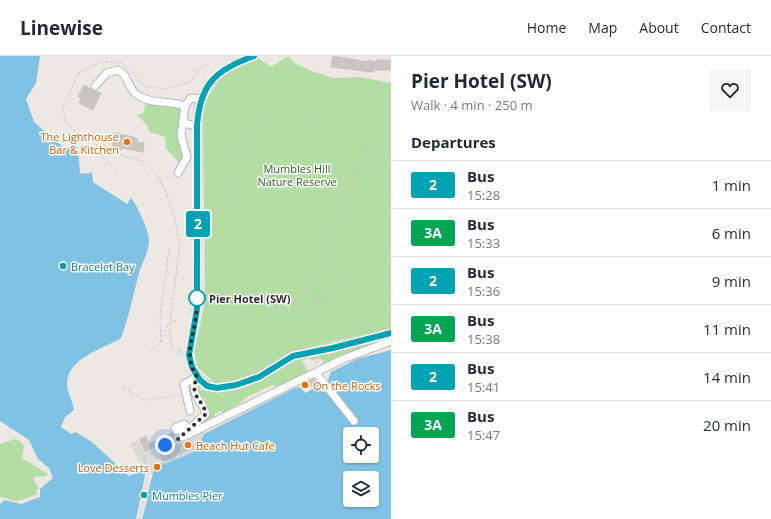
<!DOCTYPE html>
<meta charset="utf-8">
<style>
body{margin:0;font-family:"Open Sans",sans-serif;background:#f6f6f7;color:#1f2937;height:100vh;display:flex;flex-direction:column;font-size:15px;white-space:nowrap}
*{box-sizing:border-box;margin:0}
p{font-size:13px;color:#747a83}
.icon{flex:none;width:22px;height:22px;fill:none;stroke:currentColor;stroke-width:2;stroke-linecap:round;stroke-linejoin:round}
.map{position:relative;flex:1;overflow:hidden}
.details{display:flex;flex-direction:column;background:#fff;width:380px}
.details>*{flex:none}
.badge{padding:0 8px;border-radius:3px;font-size:14px;line-height:26px}
.controls{position:absolute;left:343px;top:371px;display:grid;gap:8px}
.controls a{display:grid;place-items:center;width:36px;height:36px;border-radius:4px;background:#fff;box-shadow:0 1px 3px #0004;font-size:20px}
.you{position:absolute;width:20px;height:20px;margin:-10px;border:3px solid #fff;border-radius:50%;background:#1a73e8;box-shadow:0 0 0 6px #1a73e833}
.map>.badge{position:absolute;translate:-50% -50%;box-shadow:0 0 0 2px #fff}
h2{padding:0 20px;font-size:15px;line-height:36px}
.round{display:grid;place-items:center;flex:none;width:42px;height:42px;border-radius:4px;background:#f6f6f7}
.head{display:flex;align-items:center;justify-content:space-between;height:68px;padding:0 20px}
h1{font-size:19px;font-weight:700;line-height:30px}
ul{padding:0;list-style:none}
li{display:flex;align-items:center;gap:12px;height:48px;padding:0 20px;border-top:1px solid #e0e1e3}
li div{flex:1}
li b{display:block;font-size:15px}
li em{font-style:normal}
li .badge{min-width:44px;font-weight:700;text-align:center}
header{display:flex;align-items:center;gap:24px;box-sizing:border-box;height:56px;padding:0 20px;background:#fff;border-bottom:1px solid #e0e1e3}
header strong{font-size:19px}
nav{display:flex;gap:22px;margin-inline-start:auto;font-size:14px}
main{display:flex;flex:1;min-height:0}
.map>svg:first-child{display:block}
.green{fill:#b3dda3}
.plaza{fill:#dddbd7;fill-rule:evenodd}
.water{fill:#7fc2e3;fill-rule:evenodd}
.pier{fill:#ede8e1}
.building{fill:#c9c6bf;stroke:#c8c4ba}
.lines{fill:none;stroke-linecap:round;stroke-linejoin:round}
.minor-casing{stroke:#b4b6bf;stroke-width:9}
.major-casing{stroke:#c8c8c8;stroke-width:11}
.path{stroke:#c8c8c8;stroke-width:1;stroke-dasharray:3 2;stroke-linecap:butt}
.minor{stroke:#fff;stroke-width:7}
.major{stroke:#e3d06f;stroke-width:9}
.line-casing{stroke:#fff;stroke-width:9}
.line{stroke:#00a3b4;stroke-width:6}
.walk{stroke:#2d2d2d;stroke-width:4;stroke-dasharray:0 7.2}
.food-dot{fill:#e8710a;stroke:#fff;stroke-width:1.5}
.culture-dot{fill:#0f9aa8;stroke:#fff;stroke-width:1.5}
.stop-dot{fill:#fff;stroke:#00a3b4;stroke-width:2}
.labels{text-anchor:middle;dominant-baseline:central;stroke-width:3;stroke-linejoin:round;paint-order:stroke}
.food-label{font-size:11px;fill:#c56008;stroke:#fff;text-anchor:end}
.park-label{font-size:11px;fill:#2c6423;stroke:#fff}
.culture-label{font-size:11px;fill:#0d838f;stroke:#fff;text-anchor:start}
.stop-label{font-size:11px;font-weight:bold;fill:#2d2d2d;stroke:#fff;text-anchor:start}
</style>
<header>
<strong>Linewise</strong>
<nav><a>Home</a><a>Map</a><a>About</a><a>Contact</a></nav>
</header>
<main>
<div class="map">
<svg width="391" height="463" viewBox="0 0 391 463">
<rect width="100%" height="100%" fill="#ede8e1"/>
<path class="green" d="M288,0L294,7L317,17L334,22L359,21L391,27V272L292,295L257,317L227,327L214,326L198,312L194,296L205,246L203,50C219,20 228,15 258,2L271,11Z
M145,47L154,50L182,51L180,71L186,98L180,108L165,91C169,79 159,78 150,77L147,69L137,59L144,57Z
M391,280V284L316,314L324,305L320,302L311,305L309,299Z
M301,302L309,318L280,332L272,329L245,342L242,346L223,357L221,355L215,358V360L186,377L209,359V353L203,347L206,344L196,335C204,331 214,338 223,335C250,326 272,310 301,302Z
M15,383L21,386L24,390L22,402L48,418L47,420L35,421L34,424L39,432L35,436L38,438C30,440 23,445 16,445C11,445 6,441 0,441V388Z"/>
<path class="plaza" d="M203,375L204,378L196,395L172,404L153,417L143,414L130,387L140,383L145,395L175,383L180,385ZM190,384L194,389L193,392L163,405L159,398Z"/>
<path class="water" d="M0,0H40L36,27L26,43L34,66L64,92L78,91L80,117L86,118L92,116L93,126C104,134 116,140 127,148L131,142C137,149 149,175 149,184C149,196 142,206 139,217C133,239 129,261 121,282C101,294 66,302 67,330C68,338 73,346 74,354L65,361L61,371L71,378L76,376L92,386L129,420L143,414L153,417L159,410L196,395L204,378L295,332L300,331L305,337L313,333L318,334L328,324L331,316L357,303L391,294V463H0V448L5,444L21,448L40,441V433L53,422L49,412L38,403L29,384L0,365ZM350,378H372V400H350ZM350,422H372V444H350Z"/>
<path class="pier" d="M146,415L153,417L147,440L148,441L142,463H136Z"/>
<path class="building" d="M333,0L368,6V4L376,6V4H391V14H374L373,16L331,11Z
M84,29L94,35L101,37L93,54L79,47L81,42L78,41Z
M114,77L133,81L138,83L137,86L144,87L143,96L122,92L119,96L112,95Z
M314,323L320,330L316,333L312,329L303,333L301,329Z
M172,377L175,383L145,395L140,383L146,380L149,388Z
M190,384L194,389L193,392L163,405L159,397Z"/>
<g class="lines">
<g class="minor-casing">
<path id="minor" d="M95,30L107,17L118,14C129,19 128,33 137,39C153,49 169,44 185,50
M183,67L197,70
M178,117L187,101L181,80L185,50L191,42L201,43
M316,317L354,365
M197,321L192,311L189,299L197,253L198,53C204,24 227,9 254,0
M197,321C189,342 202,341 206,358L183,378V381L343,303L391,285
M190,355L184,328L197,321
M184,368L186,370L183,372V373L176,375L175,372Z"/>
</g>
<g class="major-casing">
<path id="major" d="M197,321L203,327L211,331H228L259,321L293,300L333,292L391,277"/>
</g>
<path class="path" d="M100,85L96,89L102,101L116,114
M362,88L388,100L391,103
M204,99L233,100L244,104
M352,124L365,98
M343,160L358,166L375,168L391,155
M204,176C212,164 224,156 230,143C242,115 252,60 286,52L355,82L361,87L366,97L378,110
M314,230C311,236 312,242 317,246
M313,237L328,242
M293,248L307,250L329,242L341,234L346,224L354,221L360,214L391,193
M284,252L279,263L270,269L265,264L270,257L298,244L300,236L310,234L314,228L342,159L352,125L364,115L378,110L391,112
M161,286L160,263L169,193
M179,293L181,298
M150,296L161,286L168,269L176,264
M182,299C180,298 176,296 174,294C163,280 179,213 179,192C178,168 167,127 149,110C137,99 124,103 112,96C109,95 107,92 105,90C97,81 91,78 79,78L67,68L63,53L78,17L101,6H120L136,20L143,30L165,33L191,26L199,13L207,8
M315,307L322,302
M123,332L127,333L145,344C157,341 169,342 181,339
M133,389L138,387L143,401
M136,408L138,411L145,407
M147,411L153,412L194,394L197,388L195,383L197,381
M139,463L149,416L143,401L153,397L154,394L177,384"/>
<use href="#minor" class="minor"/>
<use href="#major" class="major"/>
</g>
<g class="lines">
<g class="line-casing">
<path id="line" d="M254,0C215,14 200,28 197,70V253L189,299L192,311L200,324L207,330L217,332L236,329L259,321L293,300L333,292L391,277"/>
</g>
<use href="#line" class="line"/>
<path class="walk" d="M165,389L177,384L206,358C202,341 189,342 197,321C185,302 191,288 195,267C197,258 197,249 197,240V242"/>
</g>
<g class="food-dot">
<circle cx="127" cy="86" r="4"/>
<circle cx="305" cy="329" r="4"/>
<circle cx="188" cy="389" r="4"/>
<circle cx="157" cy="411" r="4"/>
</g>
<g class="culture-dot">
<circle cx="63" cy="210" r="4"/>
<circle cx="144" cy="439" r="4"/>
</g>
<circle class="stop-dot" cx="197" cy="242" r="8"/>
<g class="labels">
<g class="food-label">
<text x="119" y="80">The Lighthouse<tspan x="119" dy="13">Bar &amp; Kitchen</tspan></text>
<text x="313" y="329" text-anchor="start">On the Rocks</text>
<text x="196" y="389" text-anchor="start">Beach Hut Cafe</text>
<text x="149" y="411">Love Desserts</text>
</g>
<g class="park-label">
<text x="297" y="112">Mumbles Hill<tspan x="297" dy="13">Nature Reserve</tspan></text>
</g>
<g class="culture-label">
<text x="71" y="210">Bracelet Bay</text>
<text x="152" y="439">Mumbles Pier</text>
</g>
<g class="stop-label">
<text x="209" y="242">Pier Hotel (SW)</text>
</g>
</g>
</svg>
<div class="controls">
<a><svg class="icon" aria-label="locate" viewBox="0 0 24 24"><circle cx="12" cy="12" r="6"/><path d="M12 2v4M12 18v4M2 12h4M18 12h4"/></svg></a>
<a><svg class="icon" aria-label="layers" viewBox="0 0 24 24"><path d="M12 4l9 5-9 5-9-5zM3 14l9 5 9-5"/></svg></a>
</div>
<div class="you" style="left:165px;top:389px"></div>
<b class="badge" style="left:198px;top:168px;background:#00a3b4;color:#fff">2</b>
</div>
<section class="details">
<div class="head"><div><h1>Pier Hotel (SW)</h1><p>Walk · 4 min · 250 m</p></div><a class="round"><svg class="icon" aria-label="heart" viewBox="0 0 24 24"><path d="M12 20l-8-8c-3-5 5-10 8-4 3-6 11-1 8 4z"/></svg></a></div>
<h2>Departures</h2>
<ul>
<li><span class="badge" style="background:#00a3b4;color:#fff">2</span><div><b>Bus</b><p>15:28</p></div><em>1 min</em></li>
<li><span class="badge" style="background:#00a651;color:#fff">3A</span><div><b>Bus</b><p>15:33</p></div><em>6 min</em></li>
<li><span class="badge" style="background:#00a3b4;color:#fff">2</span><div><b>Bus</b><p>15:36</p></div><em>9 min</em></li>
<li><span class="badge" style="background:#00a651;color:#fff">3A</span><div><b>Bus</b><p>15:38</p></div><em>11 min</em></li>
<li><span class="badge" style="background:#00a3b4;color:#fff">2</span><div><b>Bus</b><p>15:41</p></div><em>14 min</em></li>
<li><span class="badge" style="background:#00a651;color:#fff">3A</span><div><b>Bus</b><p>15:47</p></div><em>20 min</em></li>
</ul>
</section>
</main>
